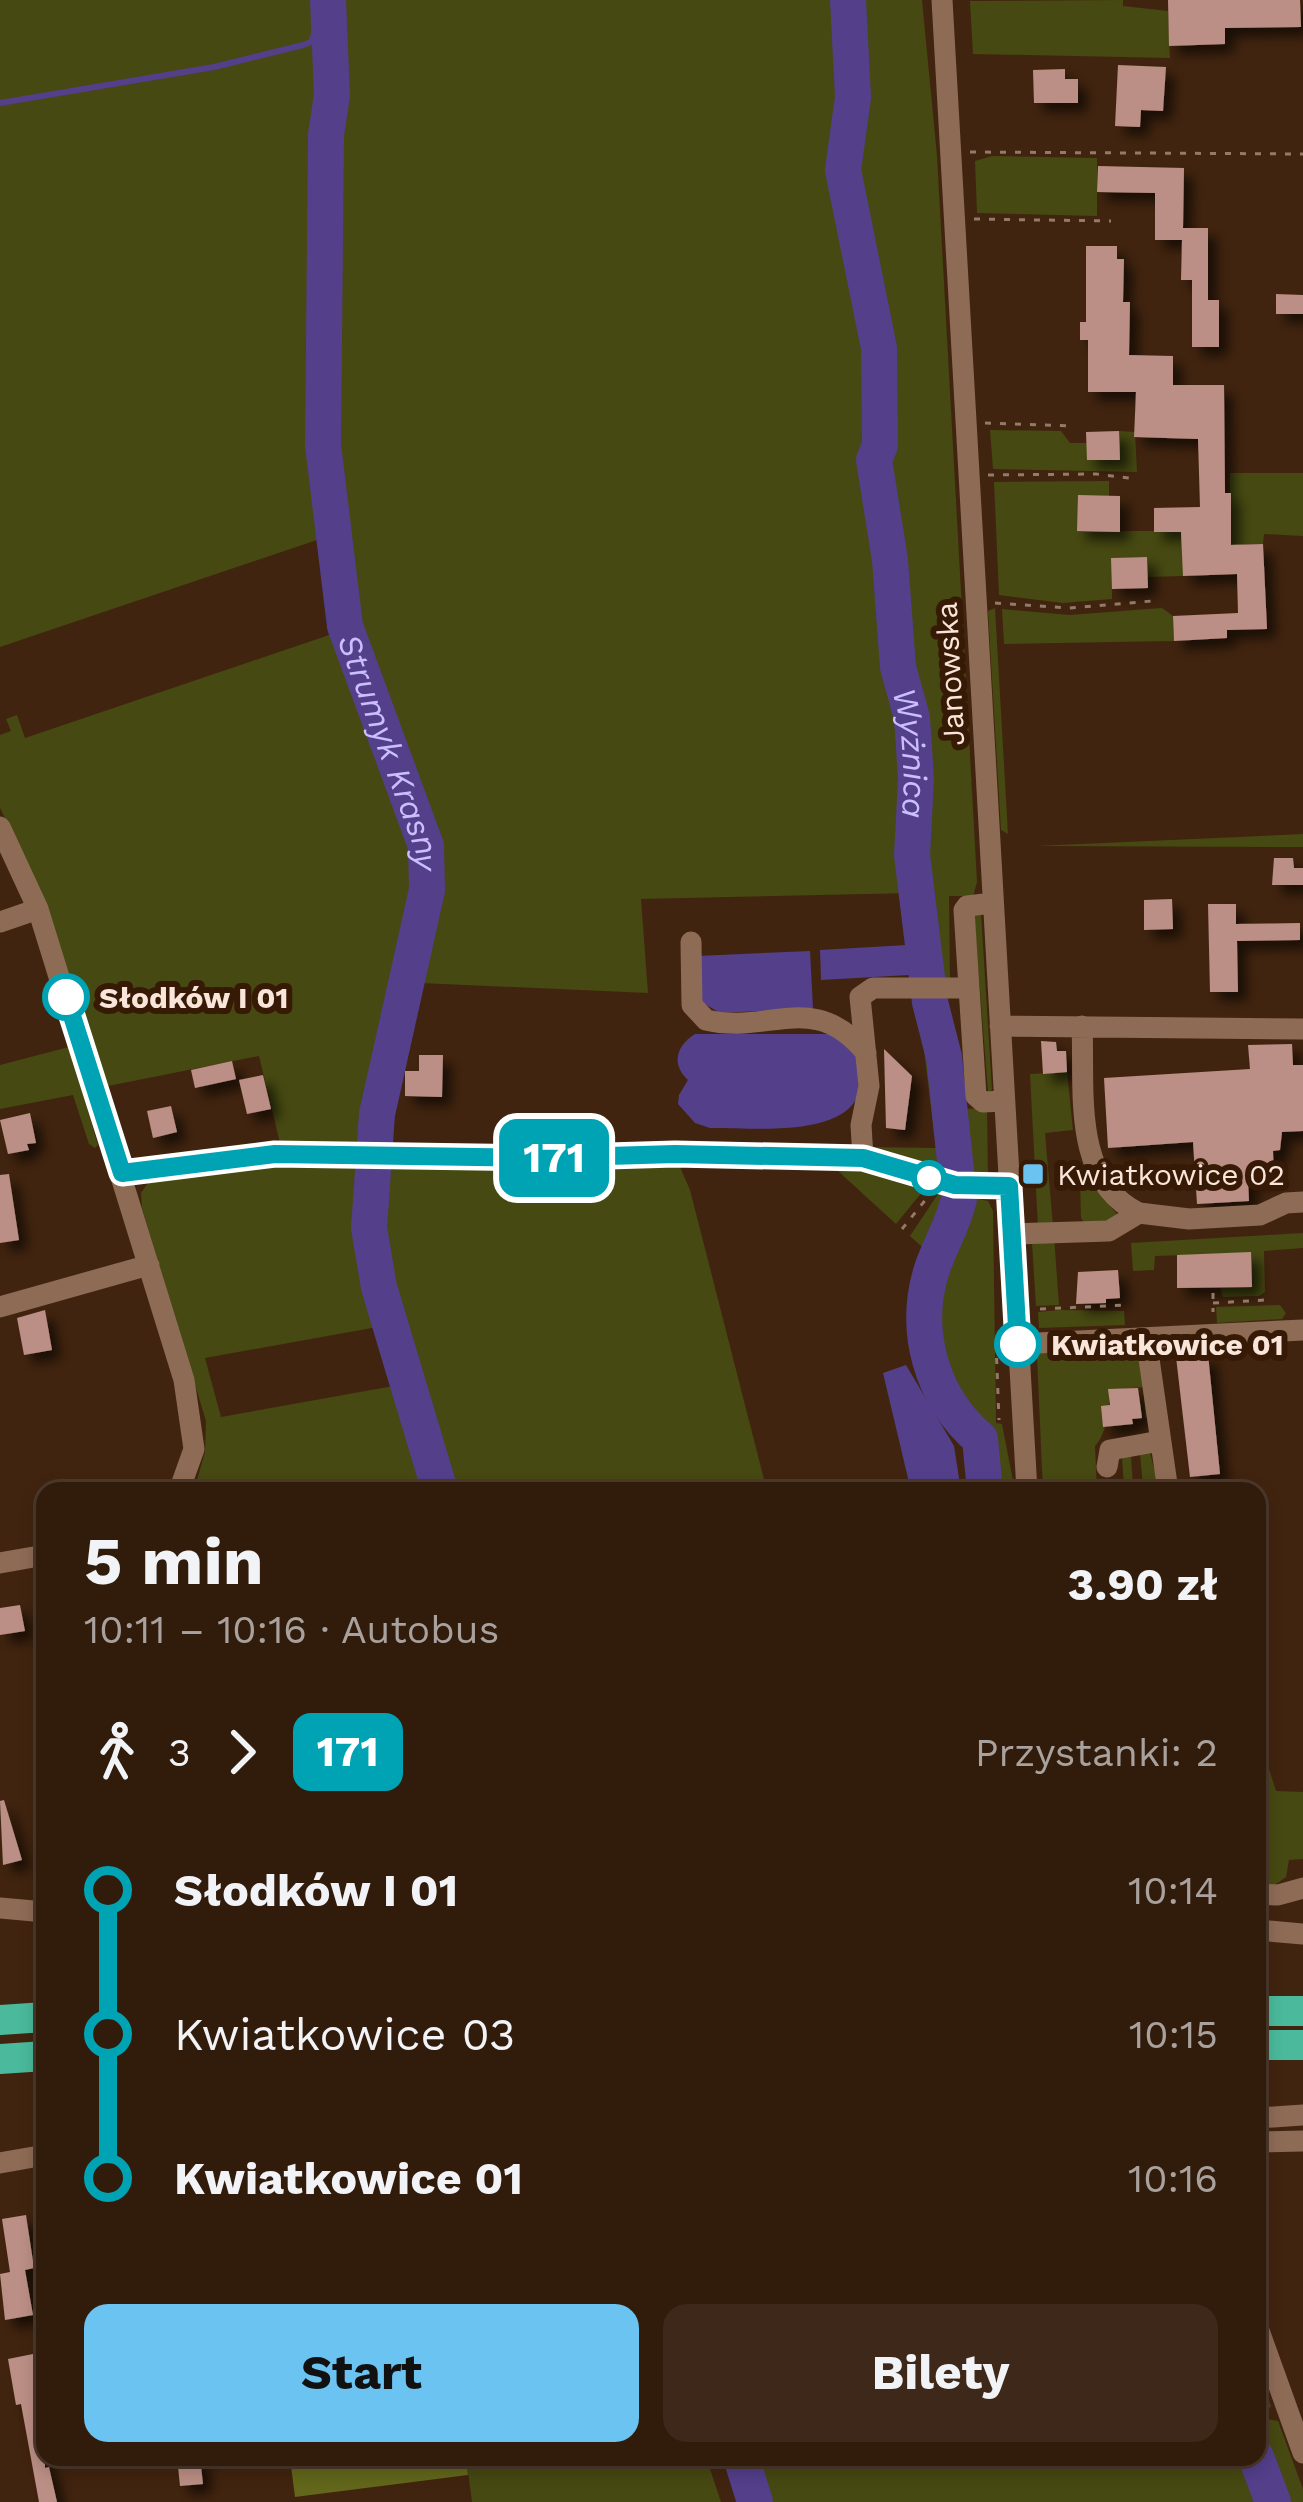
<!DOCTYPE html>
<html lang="pl">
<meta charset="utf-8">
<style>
body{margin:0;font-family:"Work Sans",sans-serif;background:#3d2819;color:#f1f3f6;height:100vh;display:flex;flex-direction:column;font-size:45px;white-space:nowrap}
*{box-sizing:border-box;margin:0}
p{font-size:39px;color:#a8a19d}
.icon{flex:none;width:66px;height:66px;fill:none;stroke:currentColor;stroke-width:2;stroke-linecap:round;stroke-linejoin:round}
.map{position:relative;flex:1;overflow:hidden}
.details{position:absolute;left:36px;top:1482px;width:1230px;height:984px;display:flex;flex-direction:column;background:#311b0b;border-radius:24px;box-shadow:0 6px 18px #0003,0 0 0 3px #4c392c}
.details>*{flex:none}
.badge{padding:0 24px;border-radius:18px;font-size:42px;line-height:78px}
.map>.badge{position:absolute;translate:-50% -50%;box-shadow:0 0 0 6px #fff}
.legs{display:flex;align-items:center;gap:18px;height:132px;padding:0 48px;font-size:39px}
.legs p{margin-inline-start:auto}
.head{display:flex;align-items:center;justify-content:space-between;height:204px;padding:0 48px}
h1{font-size:66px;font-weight:700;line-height:90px}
.primary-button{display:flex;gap:24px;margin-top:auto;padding:24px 48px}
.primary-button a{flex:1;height:138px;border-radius:24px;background:#6ac3f1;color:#111;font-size:48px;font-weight:700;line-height:138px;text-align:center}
.primary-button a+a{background:#3d2819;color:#f1f3f6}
ul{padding:0 48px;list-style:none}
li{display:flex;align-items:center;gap:42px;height:144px;font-size:45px}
li i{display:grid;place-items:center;width:18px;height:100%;margin:0 15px;background:currentColor}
li i::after{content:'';width:30px;height:30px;margin:-15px;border:9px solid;border-radius:50%;background:#311b0b}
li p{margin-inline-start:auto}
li:first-child i{background:linear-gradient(#0000 50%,currentColor 0)}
li:last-child i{background:linear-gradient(currentColor 50%,#0000 0)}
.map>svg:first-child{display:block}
.green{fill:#464911}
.forest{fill:#62671b}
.water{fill:#543f8b}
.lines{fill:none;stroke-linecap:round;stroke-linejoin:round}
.stream{stroke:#543f8b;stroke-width:6}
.river{stroke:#543f8b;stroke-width:36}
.building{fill:#bb8f85;filter:url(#shadow)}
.path{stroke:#937a69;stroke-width:3;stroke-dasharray:6 9;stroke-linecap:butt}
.minor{stroke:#8e6b55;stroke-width:21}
.highway{stroke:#4ab99c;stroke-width:30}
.line-1-casing{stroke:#fff;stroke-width:27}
.line-1{stroke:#00a3b4;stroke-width:18}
.stop-1-dot{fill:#fff;stroke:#00a3b4;stroke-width:6}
.poi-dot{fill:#6ac3f1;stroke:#371a05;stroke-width:4.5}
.labels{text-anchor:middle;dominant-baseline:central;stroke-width:12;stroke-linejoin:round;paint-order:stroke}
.street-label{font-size:30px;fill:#f9e5d9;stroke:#371a05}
.stop-label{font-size:30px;font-weight:bold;fill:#f9e5d9;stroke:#371a05;text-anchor:start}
.poi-label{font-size:30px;fill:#f9e5d9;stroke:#371a05;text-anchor:start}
.water-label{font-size:33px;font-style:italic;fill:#cbbeff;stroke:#371a05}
</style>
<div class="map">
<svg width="1303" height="2502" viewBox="0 0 1303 2502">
<defs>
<filter id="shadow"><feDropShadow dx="9" dy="9" stdDeviation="6" flood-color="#0009"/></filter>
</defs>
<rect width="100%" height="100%" fill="#41240f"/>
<path class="green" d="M0,0H323L326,97L321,123L315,448L323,538L0,647Z
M336,0H844L848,96L837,175L872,344L875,444L869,462L886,564L893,660L908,730L913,893L641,899L648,993L420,983L437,857L355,630L334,463Z
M853,0H922L937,156L977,882L973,896H949L950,983L931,982L916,854L921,781L917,719L902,667L894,558L878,461L885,448L883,350L847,169L858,101Z
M1123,0V6L1168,11L1170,58L973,54L970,1Z
M992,156L1097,158V216L977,213L975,161Z
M990,430L1061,431L1070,443H1087L1088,460H1119V431L1135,432L1137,472L993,469Z
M1230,473H1303V536L1264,534L1263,544L1183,547V576L1148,577L1147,557L1112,558V599L1063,603L999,595L994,482L1109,481V496H1078V531H1230Z
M995,608L1008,834L1001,830L988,611Z
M1162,608L1173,616L1174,641L1004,644L1002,609L1069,615Z
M338,632L418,849L417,891L398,981L405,982L370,1143H280L259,1056L103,1087L18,844L0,808V735L11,731L6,719L17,715L25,738Z
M1303,834V847L1036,846Z
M981,913L992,1090L988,1092L974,914Z
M917,993L927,994L943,1058L954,1177L867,1147L936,1148Z
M941,993L958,1049L964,1109L987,1108L988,1176L959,1178L947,1057L932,994Z
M69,1047L98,1145L95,1148L89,1144L73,1095L0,1109V1065Z
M1067,1072L1073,1130L1045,1133L1053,1226L1038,1227L1030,1074Z
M375,1164L591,1168L848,1165L927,1186L896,1224L838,1171L680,1167L690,1190L767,1491H444L382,1287L371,1228Z
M256,1165H366L363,1227L383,1326L205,1358L221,1417L399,1385L433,1491H203L196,1484L205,1452L206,1421L142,1208L141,1193L151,1178Z
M1080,1177L1087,1178L1117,1214L1116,1220L1086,1225L1081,1218Z
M940,1191L954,1195L947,1224L930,1254L910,1236Z
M962,1195L988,1201L993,1211L996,1423L1002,1424L1015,1491H988L982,1437C933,1398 912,1326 935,1266C945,1241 956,1221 962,1195Z
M1303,1233V1248L1264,1251L1265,1292L1259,1296L1223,1297L1220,1288L1252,1287L1250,1253L1155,1256L1154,1270L1133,1271L1131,1243Z
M1054,1236L1059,1305L1036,1306L1032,1243Z
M1280,1305L1286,1313L1282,1319L1217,1323L1216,1307Z
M1059,1310L1124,1311L1125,1325L1039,1328L1038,1312Z
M1130,1349L1143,1362L1150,1416L1145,1418L1144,1387L1109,1390C1110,1407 1107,1434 1095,1446L1097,1490L1124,1488L1122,1456L1131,1455L1133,1487H1143L1140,1453H1150L1160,1491H1043L1037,1356L1041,1353Z
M1263,1750L1276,1791L1303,1792V1859L1289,1860L1286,1877L1272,1887L1257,1886V1753Z
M1257,2369L1271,2406L1265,2414L1267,2419L1278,2421L1303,2489V2502H1277L1257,2451Z
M466,2457H706L721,2502H472Z
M747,2457H1250L1268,2502H760Z"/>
<path class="forest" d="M318,2457H466L468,2475L295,2497L291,2466Z"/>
<path class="water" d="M907,945L909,975L821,980L820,950Z
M810,951L813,1008L720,1013L698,1000L697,956Z
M695,1034H828C845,1043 862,1053 862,1075C864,1142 754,1127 710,1128L695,1123L678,1104L679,1095L688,1080C671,1064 676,1046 695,1034Z
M906,1365L954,1446L961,1491H911L883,1373Z"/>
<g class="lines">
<path class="stream" d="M0,103L214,67L303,45L311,42L320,18L329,11"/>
<g class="river">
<path id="s1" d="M328,0L332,95L326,135L323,445L345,626L426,846L427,890L377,1114L369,1228L379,1287L440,1491"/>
<path id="s2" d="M848,0L853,97L843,170L879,348L880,445L874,460L890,560L898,667L912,718L916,779L912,855L930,1002L944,1057L959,1199C953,1225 940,1245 932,1269C912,1331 932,1398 980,1439L985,1491"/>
<path d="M741,2457L755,2502"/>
<path d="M1256,2457L1273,2502"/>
</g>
</g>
<path class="building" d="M1168,0H1300L1301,27L1225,28V44L1169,46Z
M1118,65L1166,67L1163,111L1141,110L1140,127L1115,126Z
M1065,69V79H1078V103H1034L1033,70Z
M1098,166L1184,168L1183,228H1208V300H1219V347H1192V280H1181L1182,240H1155V193L1097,192Z
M1086,246H1117V259H1124L1123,302H1130L1129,355L1173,356V385H1224L1225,493H1231V545L1263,544L1267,629L1227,630V638L1174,641L1173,616L1238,613L1237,574L1183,576L1181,532H1154V508L1200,507L1198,439L1134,437L1136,392H1088V340H1080V322H1086Z
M1276,294L1303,295V314H1276Z
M1119,431L1120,460H1087L1086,432Z
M1078,495L1120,496V532L1077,531Z
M1147,557L1148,588L1112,589L1111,558Z
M1274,858H1293L1294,868H1303V885H1272Z
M1172,899L1173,929L1144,930V900Z
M1208,904H1236V924L1300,923V940L1237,941L1238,992H1210Z
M1041,1041L1056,1042L1057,1051H1066L1067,1072L1043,1074Z
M1292,1044L1293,1065H1303V1131L1282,1132L1280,1150L1273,1151L1274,1178L1248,1179L1249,1201L1197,1204L1193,1142L1108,1148L1104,1078L1250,1069L1248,1045Z
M884,1049L912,1076L905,1130L886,1128Z
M419,1055H443L442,1097L405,1096V1071H419Z
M232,1061L236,1079L195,1088L191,1070Z
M263,1075L271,1109L247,1114L239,1080Z
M171,1106L177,1132L153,1138L147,1111Z
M30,1113L36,1143L27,1144L29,1150L8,1154L0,1120Z
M9,1174L19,1240L0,1243V1175Z
M1251,1252L1252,1287L1177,1288V1255Z
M1118,1270L1120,1298L1106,1299V1303L1076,1304L1078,1272Z
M45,1310L52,1350L24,1355L17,1318Z
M1208,1354L1220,1474L1190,1477L1176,1357Z
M1138,1388L1142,1418L1132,1419L1133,1424L1103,1427L1101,1406L1110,1405L1108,1389Z
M20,1605L25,1631L0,1635V1608Z
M4,1800L22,1860L3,1865L0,1801Z
M26,2215L34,2268L25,2270L33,2315L5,2320L0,2274L10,2272L2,2219Z
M33,2354L45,2416V2468L49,2467L57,2502H39L21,2404L16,2405L8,2359Z
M177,2457H200L203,2484L180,2486Z"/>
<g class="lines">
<path class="path" d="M970,152L1303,154
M974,219L1111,221
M985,423L1071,426
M988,475L1096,474L1136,479
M995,603L1069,608L1152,601
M902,1229L927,1198
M1213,1293V1312
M1213,1303L1265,1300
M1040,1309L1128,1305
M996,1343L999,1420
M1257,1749L1258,1752"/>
<path class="minor" d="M942,0L1027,1491
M0,827L38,909L184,1380L194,1449L179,1491
M993,903L967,906L964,910L976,1096L983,1102L1004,1101
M0,922L38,909
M691,942L692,1005L706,1020C769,1035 814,989 866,1053
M1000,1026L1303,1029
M1082,1026C1085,1088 1071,1181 1139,1213
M863,1158L861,1125L869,1086L860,997L873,988H968
M122,1173L275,1154L541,1158L675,1154L863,1158L955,1185L1009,1186
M1012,1234L1109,1231L1139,1213L1189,1219L1260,1215L1286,1203L1303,1202
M0,1307L149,1265
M1146,1338L1168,1491
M1018,1344L1303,1330
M1107,1467L1110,1450L1160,1441
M0,1563L45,1555
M1257,1894L1278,1895L1303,1888
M0,1908L45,1912
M1257,1930L1303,1934
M1257,2118L1303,2115
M1257,2142L1303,2141
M0,2163L45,2155
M1257,2325L1303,2453"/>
<path class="highway" d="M1257,2011H1303
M0,2020L45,2017
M1257,2045H1303
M0,2059L45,2056"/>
</g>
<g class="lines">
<g class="line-1-casing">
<path id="line-1" d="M66,997L122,1173L275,1154L541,1158L675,1154L863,1158L955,1185L1009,1186L1018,1344"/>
</g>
<use href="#line-1" class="line-1"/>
</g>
<g class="stop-1-dot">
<circle cx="66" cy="997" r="21"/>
<circle cx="929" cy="1178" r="15"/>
<circle cx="1018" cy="1344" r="21"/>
</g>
<rect class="poi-dot" x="1021" y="1162" width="24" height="24" rx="6"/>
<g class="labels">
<g class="street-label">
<text transform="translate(950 674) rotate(-93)">Janowska</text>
</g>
<g class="stop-label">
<text x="99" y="997">Słodków I 01</text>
<text x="1051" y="1344">Kwiatkowice 01</text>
</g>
<g class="poi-label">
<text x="1057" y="1174">Kwiatkowice 02</text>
</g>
<g class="water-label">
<text stroke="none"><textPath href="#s1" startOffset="762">Strumyk Krasny</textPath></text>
<text stroke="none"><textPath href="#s2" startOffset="762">Wyżnica</textPath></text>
</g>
</g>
</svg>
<b class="badge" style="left:554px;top:1158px;background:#00a3b4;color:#fff">171</b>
<section class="details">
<div class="head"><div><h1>5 min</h1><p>10:11 – 10:16 · Autobus</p></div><b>3.90 zł</b></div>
<div class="legs"><svg class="icon" aria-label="walk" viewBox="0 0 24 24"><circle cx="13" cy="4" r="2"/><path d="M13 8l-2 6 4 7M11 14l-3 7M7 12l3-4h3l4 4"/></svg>3<svg class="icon" aria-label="forward" viewBox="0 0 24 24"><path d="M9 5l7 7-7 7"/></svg><b class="badge" style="background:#00a3b4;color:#fff">171</b><p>Przystanki: 2</p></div>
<ul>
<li><i style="color:#00a3b4"></i><b>Słodków I 01</b><p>10:14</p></li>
<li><i style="color:#00a3b4"></i><span>Kwiatkowice 03</span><p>10:15</p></li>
<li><i style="color:#00a3b4"></i><b>Kwiatkowice 01</b><p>10:16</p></li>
</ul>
<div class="primary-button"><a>Start</a><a>Bilety</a></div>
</section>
</div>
